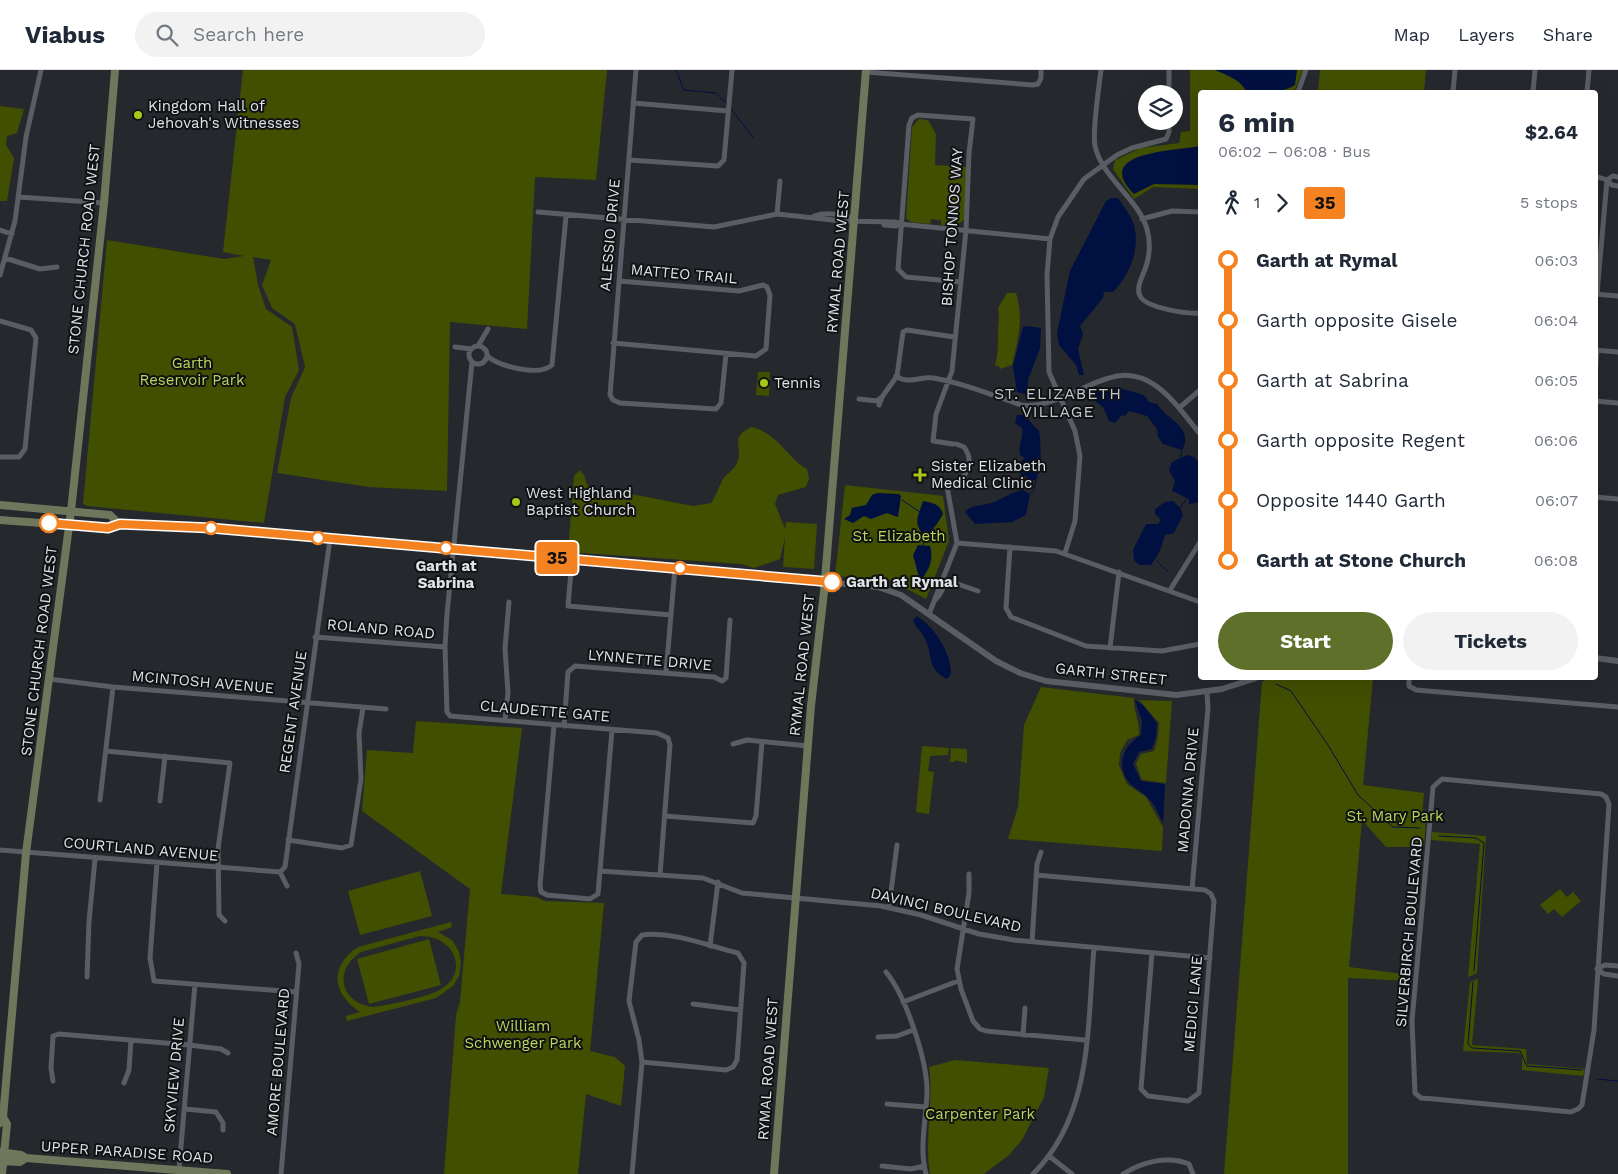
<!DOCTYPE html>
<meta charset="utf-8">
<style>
body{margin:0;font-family:"Work Sans",sans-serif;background:#f2f2f3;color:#1f2937;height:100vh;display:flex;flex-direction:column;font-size:19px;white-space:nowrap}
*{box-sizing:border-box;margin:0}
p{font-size:16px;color:#747a83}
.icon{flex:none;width:28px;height:28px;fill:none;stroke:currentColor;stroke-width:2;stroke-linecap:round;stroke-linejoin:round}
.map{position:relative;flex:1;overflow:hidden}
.sheet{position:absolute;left:1198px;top:20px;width:400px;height:590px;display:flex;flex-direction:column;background:#fff;border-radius:5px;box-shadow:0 5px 20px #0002}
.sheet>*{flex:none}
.badge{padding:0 10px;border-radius:4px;font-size:18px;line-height:32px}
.fabs{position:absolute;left:1138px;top:15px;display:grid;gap:10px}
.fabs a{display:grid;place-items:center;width:45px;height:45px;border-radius:50%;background:#fff;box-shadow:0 5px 20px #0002;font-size:25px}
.map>.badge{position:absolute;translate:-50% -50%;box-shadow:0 0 0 2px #fff}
.legs{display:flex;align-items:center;gap:8px;height:55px;padding:0 20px;font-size:16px}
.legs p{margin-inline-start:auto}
.overview{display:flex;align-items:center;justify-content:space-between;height:85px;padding:0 20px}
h1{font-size:28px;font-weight:700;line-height:38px}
.primary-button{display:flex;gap:10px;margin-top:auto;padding:10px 20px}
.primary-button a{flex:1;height:58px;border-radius:30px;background:#5e7029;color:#fff;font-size:20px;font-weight:700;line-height:58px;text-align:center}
.primary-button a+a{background:#f2f2f3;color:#1f2937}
ul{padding:0 20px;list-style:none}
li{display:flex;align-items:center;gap:18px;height:60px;font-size:19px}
li i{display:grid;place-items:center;width:8px;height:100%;margin:0 6px;background:currentColor}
li i::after{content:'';width:12px;height:12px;margin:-6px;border:4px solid;border-radius:50%;background:#fff}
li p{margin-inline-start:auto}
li:first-child i{background:linear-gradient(#0000 50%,currentColor 0)}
li:last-child i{background:linear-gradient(currentColor 50%,#0000 0)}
header{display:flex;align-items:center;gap:30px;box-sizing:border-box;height:70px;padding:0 25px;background:#fff;border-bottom:1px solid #e0e1e3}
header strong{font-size:24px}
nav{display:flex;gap:28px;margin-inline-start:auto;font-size:18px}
.search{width:350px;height:45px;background:#f2f2f3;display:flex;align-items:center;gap:12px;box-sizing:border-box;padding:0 18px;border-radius:28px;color:#747a83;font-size:19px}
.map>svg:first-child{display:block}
.green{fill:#424f00;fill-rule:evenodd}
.water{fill:#001041}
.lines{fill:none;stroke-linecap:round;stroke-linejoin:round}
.stream{stroke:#001041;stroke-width:1}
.minor{stroke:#5a5d63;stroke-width:5}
.tertiary{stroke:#5a5d63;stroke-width:6}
.secondary{stroke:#6e775b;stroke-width:8}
.line-1-casing{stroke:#fff;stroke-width:11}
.line-1{stroke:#f58220;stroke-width:8}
.poi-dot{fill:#aac718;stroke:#0f1113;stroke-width:2}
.stop-1-dot{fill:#fff;stroke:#f58220;stroke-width:2.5}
.labels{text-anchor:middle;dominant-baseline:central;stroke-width:4;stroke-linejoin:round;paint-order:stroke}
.poi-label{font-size:15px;fill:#e0e2e6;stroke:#0f1113;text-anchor:start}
.street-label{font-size:15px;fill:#e0e2e6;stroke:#0f1113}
.park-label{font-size:15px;fill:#bcd65b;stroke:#0f1113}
.stop-label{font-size:15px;font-weight:bold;fill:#e0e2e6;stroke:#0f1113}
.neighbourhood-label{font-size:16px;letter-spacing:1px;fill:#c3c7ce;stroke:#0f1113}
</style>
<header>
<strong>Viabus</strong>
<div class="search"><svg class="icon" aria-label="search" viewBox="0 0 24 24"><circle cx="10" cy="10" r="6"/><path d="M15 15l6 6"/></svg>Search here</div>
<nav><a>Map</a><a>Layers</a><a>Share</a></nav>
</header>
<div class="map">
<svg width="1618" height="1104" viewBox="0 0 1618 1104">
<rect width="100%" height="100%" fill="#25282d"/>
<path class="green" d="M243,0H607L596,110L535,107L527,259L450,252L447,421L369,417L277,403L291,328L305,297L295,254L272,238L262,215L271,190L253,187L258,215L266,239L292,257L299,300L285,327L264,453L87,436L83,434L107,170L224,189L244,186L223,182Z
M1190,0H1303L1294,22H1200V119L1153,117L1134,129L1113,99L1115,90L1141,78L1179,73L1181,62L1190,61Z
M1320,0H1426L1424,22H1318Z
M0,36L24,39L17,63L7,66L6,75L14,88L7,131H0Z
M919,49L928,50L936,64L935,95L968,97L964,150L956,156L941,155V150L931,149L930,154L911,152L906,148L912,57Z
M1007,223H1016C1024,248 1018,269 1012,295L1000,299L999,296H995C998,284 998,275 998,263C998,253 1000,247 998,238Z
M758,302H770L769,326L756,325Z
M752,357C779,364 787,388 807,399L809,409L806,417L778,425L775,434L785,459L786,452L817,454L814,499L783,497L785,467L780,489L754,498L741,494L568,482L574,406L580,400L584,405L587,415L600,425L614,426L626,423L693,436L711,433C716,426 718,419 722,411C725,404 734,401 737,393C744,377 728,367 752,357Z
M845,415L943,426L949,471L926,529L890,510L835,506Z
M1269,608H1373L1363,715L1424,723L1422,748L1426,749L1424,776L1421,777H1386L1362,750L1349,897L1411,905V911L1348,908V1104H1224L1262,612Z
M1041,617L1134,628C1133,641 1140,652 1139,665L1127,670L1120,683L1119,695L1127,714L1146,727L1163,757L1162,781L1008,769L1018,737L1024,655Z
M1139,630L1172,631L1166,713L1142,710L1136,694L1141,684L1154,681L1158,667L1159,653Z
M416,651L522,658L501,824L536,827L545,831L604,833L590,981L615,987L625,996L621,1036L586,1024L578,1104H444L456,945L460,932L470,819L362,741L367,680L413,683Z
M922,676L949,678L948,685L930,686L928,701L934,702L929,744L916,742Z
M951,678L967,679V693L955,690V692H950Z
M1432,762L1486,766L1477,903L1468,907L1480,774L1431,770Z
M420,801L432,846L360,865L348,821Z
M1560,819L1567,827L1573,822L1581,831L1562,847L1554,839L1548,844L1540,835Z
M451,852L452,857L438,862L453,871L459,882L461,894L459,906L453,916L436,928L347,951L346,946L360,942C332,924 329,896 358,877ZM420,866C454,865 470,902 441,919C428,927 389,935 373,937C340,933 333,900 361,882Z
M429,869L441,915L369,934L357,889Z
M1478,909L1472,975L1526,979L1527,994L1585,999L1583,1006L1522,1000V986L1519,983L1463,981L1470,912Z
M955,990L1049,998L1044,1027L1022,1070L1009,1085L984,1104H930C924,1068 934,1033 929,997Z"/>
<path class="water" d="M1215,0H1297L1295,15C1280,24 1264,22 1246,22C1242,10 1226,5 1215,0Z
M1200,76V115L1154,114L1134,124C1091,81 1177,81 1200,76Z
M1111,128H1118C1123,136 1130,144 1133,152C1141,176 1131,204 1113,222H1104L1103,228L1080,256L1083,264L1078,279L1084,305H1079L1076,295L1059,275L1057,263L1070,201L1106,131Z
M1026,256L1041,258L1040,278L1028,310L1027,325L1017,322L1013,296L1023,257Z
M1116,317L1144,325L1149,332L1157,334C1166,349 1195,358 1182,380L1163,374L1158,367L1157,359L1147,346L1129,341L1125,346L1122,345L1115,353L1109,351L1103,337L1095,331L1091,321Z
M1017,345H1024L1039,361L1040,367L1041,394L1036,410H1030L1025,405L1022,407L1017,395L1025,388L1020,385C1018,375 1024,367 1022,358L1015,353Z
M1187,385L1194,387L1200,393V432L1189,434V429L1172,421L1175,411L1169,400L1172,392Z
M1023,420L1030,424L1026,445L1012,452L975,454L965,442C971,434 985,436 994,432C1005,427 1012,422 1023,420Z
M877,423L899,424L901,426L898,447L887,443L871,449L864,446L853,453L844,449L850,445L852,438L866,435L872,425Z
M923,431C933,433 940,434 943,444L937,454L925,468C913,451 917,450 923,431Z
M1173,431L1180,438L1183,445L1174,463L1165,465L1160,481L1151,495H1139L1134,490L1133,480L1146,454H1158L1161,450L1155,444V439L1165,432Z
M918,475L930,476C934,490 929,500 920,511L913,485Z
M917,546C935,558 951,582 951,604L947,609C925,598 934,584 924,567C921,561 915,557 913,550Z
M1135,630L1143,635L1157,653L1156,667L1152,679L1139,682L1133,694L1141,711L1165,714L1163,753C1159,745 1155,735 1149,729C1143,722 1133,718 1128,711C1115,694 1125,674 1141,665L1142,652Z"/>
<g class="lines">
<path class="stream" d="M676,0L684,20L716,23L726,33
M730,38L753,67
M1180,389L1182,380
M1030,424L1034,420L1036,410
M902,430L920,442
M1180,438L1187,428
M923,475L925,468
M1156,490L1168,502
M1276,614L1291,621L1328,675L1358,725L1393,757L1420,758
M1439,766L1476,768L1484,773L1474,901
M1473,912L1468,974L1472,978L1520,981L1527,996L1582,1000
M1597,1009L1618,1011"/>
<path class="minor" d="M636,0L610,325L613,330L620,333L716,339L721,333L726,284
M1101,0C1099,17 1092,62 1095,76C1102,108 1138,128 1147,159C1150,170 1150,182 1147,193C1145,203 1135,216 1140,226C1146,238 1187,244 1200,243
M866,2L1033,15L1038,14L1041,8V0
M1298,22L1306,0
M1453,22L1455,0
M1533,22L1535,0
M1587,22L1589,0
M1169,24V0
M633,33L728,41
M629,90L718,96L724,90L732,0
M1595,106L1607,110L1612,115L1618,116
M1607,110L1613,106L1618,107
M19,127L104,133
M538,142L714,157L777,144L842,151L896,152L900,154L1050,169
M777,144L780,111
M814,146C826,142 843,144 855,149
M1142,149L1172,141L1200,142
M883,153L884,155L896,156L900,154
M0,160L12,164
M5,188L40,199L57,197
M0,205L15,151L26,67L41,0
M1595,224L1618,226
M1597,224L1607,110
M0,251L31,260L36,268L25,379L19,387H0
M613,273L756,286L766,279L770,225L767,217L763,215L739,221L619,211
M469 285a9 9 0 1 1 18 0a9 9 0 1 1-18 0Z
M478,276L488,259
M455,277L471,279
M1595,280L1618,282
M487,286C499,296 539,307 552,295L566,146
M472,292L447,544L445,577L447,642L450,646L657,663L668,668L670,675L660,805
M896,306C908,315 920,306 933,308C963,313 992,325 1021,335C1039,337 1054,331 1070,324C1082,319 1095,312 1109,308C1151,294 1177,336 1200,364
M1595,306L1597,280
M859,329L877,331L882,327
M1595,331L1618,333
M879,335L882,327L897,306L903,262L907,260L954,267
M1179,338L1200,320
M953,374L933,371L936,344L952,301L966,160L969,83L973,49L918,45L912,48L909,55L898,199L906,207L961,212
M1595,427L1618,429
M957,473L1056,481L1200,532
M1010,477L1006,538L1011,547L1086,576L1162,581L1200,574
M1065,483L1075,451L1080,386L1075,361L1049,302L1047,205L1050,169L1058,147L1084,109L1117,85L1132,78L1166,69L1169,62V51
M572,490L568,536L671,545
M943,509L978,521
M1170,520L1200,472
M935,530C941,525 945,517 943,509
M929,544L957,473L947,416C965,413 976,393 964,377L956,374
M315,567L445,577
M1110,578L1119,502
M666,603L675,498
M1409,608V616L1416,620L1618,637
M49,609L113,617L386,639
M505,650L508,623L505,578L509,532
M554,655L540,815L541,822L547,825L590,829L598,824L612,660
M564,656L568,602L575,596L714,607L722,611L726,608L730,550
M733,674L747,670L808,676
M106,681L230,693L218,779L219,845L225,851
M1442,709L1601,724L1606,727L1609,734L1594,960L1582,1035L1578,1039L1571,1042L1434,1029L1421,1028L1415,1023L1412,951L1433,717Z
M100,730L113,617
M160,731L165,686
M665,746L753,753L756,746L762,672
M288,770L342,778L351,775L361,709L359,663L363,638
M0,780L280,802
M157,793L150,888L154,911L296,922
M600,801L703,808L742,823L881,836L921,845L979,864L1014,870L1210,888
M280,802L285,797L330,469
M280,802L287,816
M969,804V823L957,899L961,919L973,951L980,959L986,961L1085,970
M1036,805L1205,820L1211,824L1214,831L1199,1023L1188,1031L1148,1026L1141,1019L1152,883
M1192,819L1208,638L1207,623
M889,837L897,775
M1032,872L1037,794L1041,782
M710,876L718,812
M1618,896L1605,895L1597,899L1604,904L1618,906
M886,902C906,926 928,992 927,1024C926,1050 919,1078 926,1104
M87,907L89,852L95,789
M903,932L958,911
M693,934L740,940
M1023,965L1025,938
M878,967L897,966L913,960
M53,1011L51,998L53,966L59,964L189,975L221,979L228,983
M124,1013L129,1000L131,970
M887,1034L926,1037
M185,1039L216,1042L223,1053V1060
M1049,1086L1072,1104
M882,1096L911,1099L924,1096
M179,1099L195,914
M281,1104L299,894L296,883
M632,1104L642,992L639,970L629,931L636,872L642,865C673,861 708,876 738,883L744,893L737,990L733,997L726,1000L642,992
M1033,1104C1093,1045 1087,956 1094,878
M1123,1104C1142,1092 1168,1085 1189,1094L1193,1104"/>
<path class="tertiary" d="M825,512L878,517L901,525L996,591L1020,603L1046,611L1176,625L1222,619L1256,608
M1595,588L1618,591"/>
<path class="secondary" d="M0,435L110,445L119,454
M0,450L108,458L119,454L201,457L825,512
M0,1053L3,1047L26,783L71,441L104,133L115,0
M0,1082L21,1085L26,1088L227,1104
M0,1091L20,1092L26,1088
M2,1104L7,1054L3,1047
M774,1104L811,636L824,522L866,0"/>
</g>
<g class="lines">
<g class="line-1-casing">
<path id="line-1" d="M49,453L108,458L120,454L211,458L832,512"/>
</g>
<use href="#line-1" class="line-1"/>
</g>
<g class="poi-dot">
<circle cx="138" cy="45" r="5"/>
<circle cx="764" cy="313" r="5"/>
<path d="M917.5 397.5h5v5h5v5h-5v5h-5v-5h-5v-5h5z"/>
<circle cx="516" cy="432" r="5"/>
</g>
<g class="stop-1-dot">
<circle cx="49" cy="453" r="9"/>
<circle cx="211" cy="458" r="6"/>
<circle cx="318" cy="468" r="6"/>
<circle cx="446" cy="478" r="6"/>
<circle cx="680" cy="498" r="6"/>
<circle cx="832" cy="512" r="9"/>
</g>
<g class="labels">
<g class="poi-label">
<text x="148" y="36">Kingdom Hall of<tspan x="148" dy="17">Jehovah's Witnesses</tspan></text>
<text x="774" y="313">Tennis</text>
<text x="931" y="396">Sister Elizabeth<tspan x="931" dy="17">Medical Clinic</tspan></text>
<text x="526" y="423">West Highland<tspan x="526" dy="17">Baptist Church</tspan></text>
</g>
<g class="street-label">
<text transform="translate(952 157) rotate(-86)">BISHOP TONNOS WAY</text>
<text transform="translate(610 165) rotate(-85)">ALESSIO DRIVE</text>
<text transform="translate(84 179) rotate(-84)">STONE CHURCH ROAD WEST</text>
<text transform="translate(838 192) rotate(-85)">RYMAL ROAD WEST</text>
<text transform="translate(684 204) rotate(5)">MATTEO TRAIL</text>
<text transform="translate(381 559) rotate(5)">ROLAND ROAD</text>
<text transform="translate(39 581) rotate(-83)">STONE CHURCH ROAD WEST</text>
<text transform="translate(650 590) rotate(5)">LYNNETTE DRIVE</text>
<text transform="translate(802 595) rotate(-84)">RYMAL ROAD WEST</text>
<text transform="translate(1111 604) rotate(6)">GARTH STREET</text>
<text transform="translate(203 612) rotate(5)">MCINTOSH AVENUE</text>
<text transform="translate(545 641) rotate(5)">CLAUDETTE GATE</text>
<text transform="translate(293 642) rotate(-82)">REGENT AVENUE</text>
<text transform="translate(1188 720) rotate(-85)">MADONNA DRIVE</text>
<text transform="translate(141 779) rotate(5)">COURTLAND AVENUE</text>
<text transform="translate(946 840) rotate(13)">DAVINCI BOULEVARD</text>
<text transform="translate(1409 862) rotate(-85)">SILVERBIRCH BOULEVARD</text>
<text transform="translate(1193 934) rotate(-85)">MEDICI LANE</text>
<text transform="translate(278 992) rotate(-85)">AMORE BOULEVARD</text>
<text transform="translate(768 999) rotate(-86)">RYMAL ROAD WEST</text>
<text transform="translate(174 1005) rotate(-85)">SKYVIEW DRIVE</text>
<text transform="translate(127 1082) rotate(4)">UPPER PARADISE ROAD</text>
</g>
<g class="park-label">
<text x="192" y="293">Garth<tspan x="192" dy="17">Reservoir Park</tspan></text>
<text x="899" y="466">St. Elizabeth</text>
<text x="1395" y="746">St. Mary Park</text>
<text x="523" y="956">William<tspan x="523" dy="17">Schwenger Park</tspan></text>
<text x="980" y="1044">Carpenter Park</text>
</g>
<g class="stop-label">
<text x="446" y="496">Garth at<tspan x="446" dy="17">Sabrina</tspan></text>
<text x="846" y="512" text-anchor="start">Garth at Rymal</text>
</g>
<g class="neighbourhood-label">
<text x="1058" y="323">ST. ELIZABETH<tspan x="1058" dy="18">VILLAGE</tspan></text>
</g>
</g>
</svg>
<div class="fabs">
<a><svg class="icon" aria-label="layers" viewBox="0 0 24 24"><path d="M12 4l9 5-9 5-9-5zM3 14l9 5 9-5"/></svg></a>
</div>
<b class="badge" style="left:557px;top:488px;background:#f58220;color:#111">35</b>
<section class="sheet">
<div class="overview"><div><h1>6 min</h1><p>06:02 – 06:08 · Bus</p></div><b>$2.64</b></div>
<div class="legs"><svg class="icon" aria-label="walk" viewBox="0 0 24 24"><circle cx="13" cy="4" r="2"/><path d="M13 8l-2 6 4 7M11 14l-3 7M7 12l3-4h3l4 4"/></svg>1<svg class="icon" aria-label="forward" viewBox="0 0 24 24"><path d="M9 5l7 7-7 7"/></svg><b class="badge" style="background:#f58220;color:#111">35</b><p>5 stops</p></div>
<ul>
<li><i style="color:#f58220"></i><b>Garth at Rymal</b><p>06:03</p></li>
<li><i style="color:#f58220"></i><span>Garth opposite Gisele</span><p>06:04</p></li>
<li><i style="color:#f58220"></i><span>Garth at Sabrina</span><p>06:05</p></li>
<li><i style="color:#f58220"></i><span>Garth opposite Regent</span><p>06:06</p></li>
<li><i style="color:#f58220"></i><span>Opposite 1440 Garth</span><p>06:07</p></li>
<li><i style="color:#f58220"></i><b>Garth at Stone Church</b><p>06:08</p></li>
</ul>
<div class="primary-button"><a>Start</a><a>Tickets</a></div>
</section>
</div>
